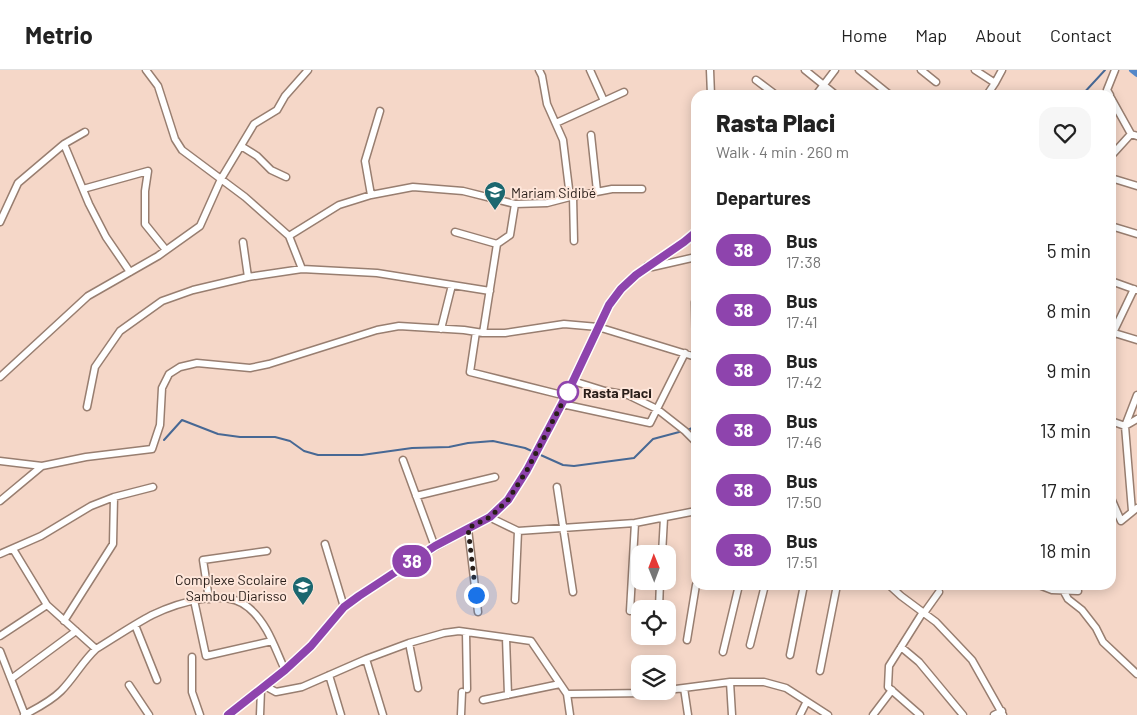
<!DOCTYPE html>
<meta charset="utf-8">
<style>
body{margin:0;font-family:Barlow,sans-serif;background:#f6f6f6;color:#222;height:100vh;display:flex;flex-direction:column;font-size:19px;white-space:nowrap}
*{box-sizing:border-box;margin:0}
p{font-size:16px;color:#767676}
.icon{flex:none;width:28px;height:28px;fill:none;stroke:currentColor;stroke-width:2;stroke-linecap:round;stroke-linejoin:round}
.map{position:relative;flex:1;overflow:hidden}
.side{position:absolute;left:691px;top:20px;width:425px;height:500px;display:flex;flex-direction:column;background:#fff;border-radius:15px;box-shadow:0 2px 12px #0003}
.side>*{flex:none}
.badge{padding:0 10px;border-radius:16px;font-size:18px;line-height:32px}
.needle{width:32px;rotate:359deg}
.controls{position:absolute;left:631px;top:475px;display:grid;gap:10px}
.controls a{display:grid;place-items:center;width:45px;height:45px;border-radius:10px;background:#fff;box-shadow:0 2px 12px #0003;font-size:25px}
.you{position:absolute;width:25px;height:25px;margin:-12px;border:4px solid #fff;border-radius:50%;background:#1a73e8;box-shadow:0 0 0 8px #1a73e833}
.map>.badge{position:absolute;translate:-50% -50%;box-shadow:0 0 0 2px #fff}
h2{padding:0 25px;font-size:19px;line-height:45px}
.round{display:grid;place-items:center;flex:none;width:52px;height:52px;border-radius:15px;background:#f6f6f6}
.summary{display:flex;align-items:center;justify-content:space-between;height:85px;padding:0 25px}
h1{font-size:24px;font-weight:800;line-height:38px}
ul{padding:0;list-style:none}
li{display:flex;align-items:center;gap:15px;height:60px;padding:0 25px}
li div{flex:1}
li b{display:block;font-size:19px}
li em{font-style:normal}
li .badge{min-width:55px;font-weight:700;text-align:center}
header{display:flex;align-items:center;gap:30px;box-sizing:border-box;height:70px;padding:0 25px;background:#fff;border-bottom:1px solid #e0e0e0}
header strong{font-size:24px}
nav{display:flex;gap:28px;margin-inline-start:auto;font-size:18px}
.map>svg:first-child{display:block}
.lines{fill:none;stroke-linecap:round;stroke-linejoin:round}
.stream{stroke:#476894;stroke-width:2}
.canal{stroke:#5487c8;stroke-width:6}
.minor-casing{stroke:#987e70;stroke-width:9}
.minor{stroke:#fff;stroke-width:6}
.line-casing{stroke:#fff;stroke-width:11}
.line{stroke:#8e44ad;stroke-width:8}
.walk{stroke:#291e19;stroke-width:5;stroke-dasharray:0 9}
.stop-dot{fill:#fff;stroke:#8e44ad;stroke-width:2.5}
.labels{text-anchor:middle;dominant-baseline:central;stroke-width:4;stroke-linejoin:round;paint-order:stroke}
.poi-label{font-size:14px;fill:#291e19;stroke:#fee6da;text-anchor:start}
.stop-label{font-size:14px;font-weight:bold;fill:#291e19;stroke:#fee6da;text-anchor:start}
</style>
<header>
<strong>Metrio</strong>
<nav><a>Home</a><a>Map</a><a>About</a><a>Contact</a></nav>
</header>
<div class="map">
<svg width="1137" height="645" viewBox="0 0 1137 645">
<rect width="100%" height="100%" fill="#f5d7c8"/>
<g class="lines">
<path class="stream" d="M1082,25L1105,0
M688,360L696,356
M164,370L182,350L218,364L240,367H275L290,371L304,381L318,385H362L412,378L449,377L468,373L493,371L525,378L563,395L574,396L634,388L653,369L683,361"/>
<path class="canal" d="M1132,0L1137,4"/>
<g class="minor-casing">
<path id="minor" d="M146,0L158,16L175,69L182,80L245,127L289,166L302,199
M539,0L542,6L547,34L563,70L570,127
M590,0L604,31
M710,0L711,25
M805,0L836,25
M859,0L890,25
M921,0L936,12
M975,0L995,13L1002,0
M756,10L776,25
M816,25L835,0
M987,25L995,13
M1110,25L1107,20L1115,0
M1111,28L1131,64L1137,66
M556,53L624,22
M591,65L597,121
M64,74L89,134L106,167L130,202
M241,76L257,86L271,100L286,107
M1111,86L1131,64
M1111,108L1137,116
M83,119L148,101L145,121V154L166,180
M371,125L365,91L380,41
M573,126L574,171
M0,152L18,113L64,74L85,62
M1111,156L1137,164
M455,162L497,174
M289,166L339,135L371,125L413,117L463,121L515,134L547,133L570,127L612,119H642
M243,172L248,207
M647,196L652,197L696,187
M1111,211L1136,220
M695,232L696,287
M441,259L452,215
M476,262L470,302L566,326
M1111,262L1137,270
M483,263L497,174L510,165L515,134
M1111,267L1134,219
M0,307L88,226L158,186L200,156L221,109L254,54L277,40L285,26L308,0
M573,311L605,321L628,325L657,339L685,361L696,372
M562,334L650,353L685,283
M87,337L95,297L120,261L162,231L193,220L248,207L302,199L377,203L490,221
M1111,351L1125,356L1137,325
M403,390L435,477
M0,391L42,396
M557,417L573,522
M416,426L495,407
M1111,428L1121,451L1137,438
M0,431L42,396L86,387L152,379L160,355L162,318L169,304L180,297L197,293L250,298L269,294L377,260L399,256L464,260L483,263H505L564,254L598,257L696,287
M1132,441L1125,356L1137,349
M489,447L518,461L635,453L696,441
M468,459L478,542
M325,474L344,537
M13,479L47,535L96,579C114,568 133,555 152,545C177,533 226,517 249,538C268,554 275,579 285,600
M0,484L41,466L91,436L114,427L153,417
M662,484L664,448
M889,515L901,526L936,552L972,590L1003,645
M1039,515L1052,520L1078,521
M1063,520L1068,529L1082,540L1096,558L1103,572L1137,604
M209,529L203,490L267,481
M194,530L206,586L272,571
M515,530L518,461
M659,539L660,511
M630,541L635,453
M924,543L939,522
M64,551L113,474L114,427
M135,555L157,610
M466,562L467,619
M0,566L47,535
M506,568L508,625
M687,570L696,515
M409,573L418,618
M750,575L765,515
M901,577L919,592L963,645
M0,581L25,645
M723,582L739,515
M790,585L804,515
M192,587V622L200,645
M366,589L383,645
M820,601L837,515
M329,605L341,645
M11,609L76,561
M730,612L732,645
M129,615L149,645
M265,616L276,622L302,617L366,589L409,573L444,563L459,561L531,571L567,624L570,645
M684,618L688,645
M668,620L730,612H764L786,618L828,645
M567,624L648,623L661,621
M483,630L560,614
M24,645C37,638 50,632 61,621C74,608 82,592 96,579
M228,645L285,600L311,576L344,537L359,526L435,477L489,447L508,430L527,400L566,326L609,235L621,219L636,205L684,172L696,162
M260,645L261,620
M461,645L462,622
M800,645L806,633
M873,645L892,620
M920,645L888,617L889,596L923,542
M994,645L1002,641"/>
</g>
<use href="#minor" class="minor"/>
</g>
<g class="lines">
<g class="line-casing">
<path id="line" d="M228,645L285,600L311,576L344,537L359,526L435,476L490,447L508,430L527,400L566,326L609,235L621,219L636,205L684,172L696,162"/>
</g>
<use href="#line" class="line"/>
<path class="walk" d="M476,525L468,458L490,447L508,430L527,400L568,322"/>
</g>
<defs>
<g id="school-pin" transform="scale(1.125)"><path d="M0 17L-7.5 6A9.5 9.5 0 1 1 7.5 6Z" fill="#1b676f" stroke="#fee6da"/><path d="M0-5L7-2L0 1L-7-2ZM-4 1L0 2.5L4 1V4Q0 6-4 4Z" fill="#fff"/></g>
</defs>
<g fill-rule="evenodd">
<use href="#school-pin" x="495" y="122"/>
<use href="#school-pin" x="303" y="517"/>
</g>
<circle class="stop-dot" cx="568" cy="322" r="10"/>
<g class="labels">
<g class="poi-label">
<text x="511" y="122">Mariam Sidibé</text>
<text x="287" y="509" text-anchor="end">Complexe Scolaire<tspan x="287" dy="16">Sambou Diarisso</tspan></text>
</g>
<g class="stop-label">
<text x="583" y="322">Rasta Placi</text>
</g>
</g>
</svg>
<div class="controls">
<a><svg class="needle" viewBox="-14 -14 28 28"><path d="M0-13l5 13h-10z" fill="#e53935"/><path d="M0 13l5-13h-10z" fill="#767676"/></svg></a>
<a><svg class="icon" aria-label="locate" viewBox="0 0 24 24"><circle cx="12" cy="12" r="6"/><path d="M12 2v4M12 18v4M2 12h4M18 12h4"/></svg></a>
<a><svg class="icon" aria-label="layers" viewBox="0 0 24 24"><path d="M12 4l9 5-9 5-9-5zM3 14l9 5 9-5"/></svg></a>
</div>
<div class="you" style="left:476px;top:525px"></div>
<b class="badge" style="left:412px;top:491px;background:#8e44ad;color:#fff">38</b>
<section class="side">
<div class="summary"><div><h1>Rasta Placi</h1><p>Walk · 4 min · 260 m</p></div><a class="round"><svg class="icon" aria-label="heart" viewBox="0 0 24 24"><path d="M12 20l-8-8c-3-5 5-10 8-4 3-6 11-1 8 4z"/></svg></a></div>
<h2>Departures</h2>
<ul>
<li><span class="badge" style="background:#8e44ad;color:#fff">38</span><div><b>Bus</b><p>17:38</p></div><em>5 min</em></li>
<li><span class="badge" style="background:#8e44ad;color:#fff">38</span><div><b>Bus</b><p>17:41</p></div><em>8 min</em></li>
<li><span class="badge" style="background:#8e44ad;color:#fff">38</span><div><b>Bus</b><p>17:42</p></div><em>9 min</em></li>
<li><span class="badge" style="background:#8e44ad;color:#fff">38</span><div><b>Bus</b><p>17:46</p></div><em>13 min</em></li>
<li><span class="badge" style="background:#8e44ad;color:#fff">38</span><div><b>Bus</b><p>17:50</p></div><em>17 min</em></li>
<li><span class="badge" style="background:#8e44ad;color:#fff">38</span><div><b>Bus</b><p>17:51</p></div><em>18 min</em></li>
</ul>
</section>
</div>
